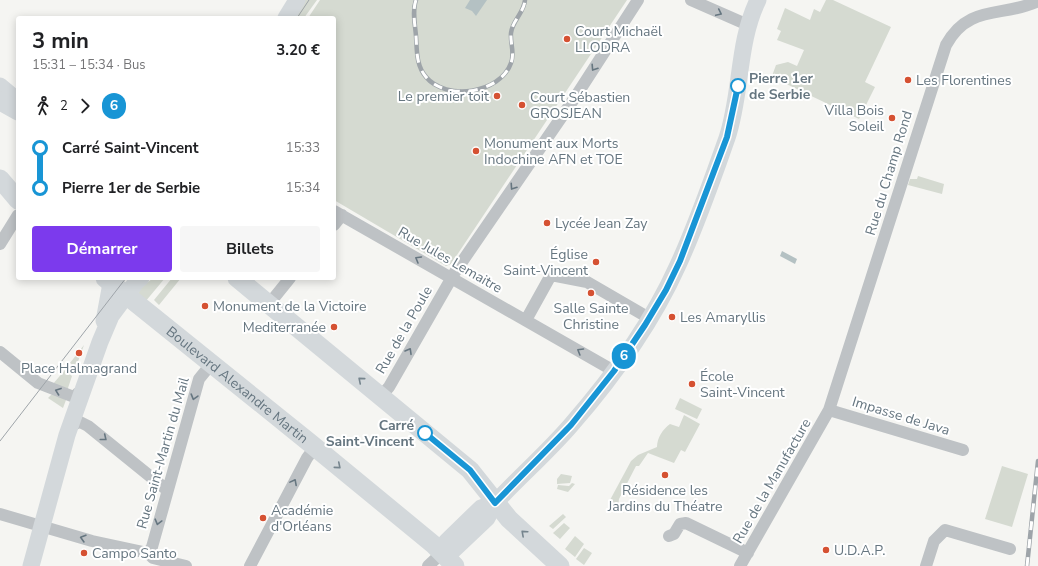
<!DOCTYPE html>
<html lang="fr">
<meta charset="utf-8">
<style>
body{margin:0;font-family:"Nunito Sans",sans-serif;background:#f6f6f6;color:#202124;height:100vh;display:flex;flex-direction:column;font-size:15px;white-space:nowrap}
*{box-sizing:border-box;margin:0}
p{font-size:13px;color:#757577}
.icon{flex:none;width:22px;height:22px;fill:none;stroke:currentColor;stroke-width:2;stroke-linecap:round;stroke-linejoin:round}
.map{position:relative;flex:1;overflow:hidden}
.side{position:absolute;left:16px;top:16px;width:320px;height:264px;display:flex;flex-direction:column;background:#fff;border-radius:4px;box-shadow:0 2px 10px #0003}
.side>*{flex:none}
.badge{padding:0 8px;border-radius:13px;font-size:14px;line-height:26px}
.map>.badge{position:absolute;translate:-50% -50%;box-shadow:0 0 0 2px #fff}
.legs{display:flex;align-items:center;gap:6px;height:44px;padding:0 16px;font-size:13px}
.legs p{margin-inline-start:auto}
.overview{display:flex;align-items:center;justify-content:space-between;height:68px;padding:0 16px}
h1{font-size:22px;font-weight:700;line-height:30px}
.primary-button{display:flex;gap:8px;margin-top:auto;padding:8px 16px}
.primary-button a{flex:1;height:46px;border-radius:4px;background:#7c3aed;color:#fff;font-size:16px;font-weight:700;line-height:46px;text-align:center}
.primary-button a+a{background:#f6f6f6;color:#202124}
ul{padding:0 16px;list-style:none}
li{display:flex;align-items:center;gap:14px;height:40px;font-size:15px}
li i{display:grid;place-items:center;width:6px;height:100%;margin:0 5px;background:currentColor}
li i::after{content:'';width:10px;height:10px;margin:-5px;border:3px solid;border-radius:50%;background:#fff}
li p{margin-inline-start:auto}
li:first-child i{background:linear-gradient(#0000 50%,currentColor 0)}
li:last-child i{background:linear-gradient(currentColor 50%,#0000 0)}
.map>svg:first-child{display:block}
.green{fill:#d5dad1}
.water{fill:#b4c1c3}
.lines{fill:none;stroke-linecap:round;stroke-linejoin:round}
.street{stroke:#bec2c5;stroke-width:12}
.secondary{stroke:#d3d8db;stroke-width:17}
.primary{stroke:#d3d8db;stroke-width:19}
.tram{stroke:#9ea4a9;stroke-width:1}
.rail-casing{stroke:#9ea4a9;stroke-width:4.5}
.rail{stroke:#fff;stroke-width:3;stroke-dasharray:9;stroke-linecap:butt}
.oneway{stroke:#667680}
.oneway2{stroke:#76858e}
.line-1-casing{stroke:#fff;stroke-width:9}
.line-1{stroke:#1895d5;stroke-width:6}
.poi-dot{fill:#d55132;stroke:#fff;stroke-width:1.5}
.stop-1-dot{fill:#fff;stroke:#1895d5;stroke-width:2}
.labels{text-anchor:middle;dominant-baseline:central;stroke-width:4;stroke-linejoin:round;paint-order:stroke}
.poi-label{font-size:14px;fill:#667680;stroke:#fff;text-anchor:start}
.stop-label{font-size:14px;font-weight:bold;fill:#667680;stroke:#fff;text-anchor:start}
.street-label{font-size:14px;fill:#667680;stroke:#fff}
</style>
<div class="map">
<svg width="1038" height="566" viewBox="0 0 1038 566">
<rect width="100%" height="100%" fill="#f5f5f2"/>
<path class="green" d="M304,0H317L304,18H292Z
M320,0H627L451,264L446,266L334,200V18H308Z
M826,0H833L891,27L865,82L875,87L859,119L774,78L772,76L776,65L788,62L797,66L804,50L777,40L781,31L777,29L785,8L810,20L814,9L820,12Z
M918,176L944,184L942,194L908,185L910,179H917Z
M153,278H165L145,302L138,293L141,288Z
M172,278H181L159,305L154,300Z
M84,345L76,367L70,363Z
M65,370L72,376L67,391L52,385Z
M53,393L66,400L63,408L48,398Z
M680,398L702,409L697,419L675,409Z
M684,415L700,424L685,452L681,450L674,463L648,453L639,466H636L619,499L618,507L624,513L610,507V500L631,461L638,455L657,447C657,438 663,429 670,424L679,427Z
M1002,466L1028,474L1012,527L985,519Z
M561,474L572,476L570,483L557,484V479Z
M572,483L575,484L568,492L557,489L558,485L569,486Z
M563,514L566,517L553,529L549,526Z
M564,523L570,528L560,539L553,533Z
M575,536L584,544L575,557L565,549Z
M584,548L592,553L584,565L576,559Z"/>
<path class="water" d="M470,0H487L476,16L472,11L465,8Z
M782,251L797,259L795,264L780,256Z"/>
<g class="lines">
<path class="street" d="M691,0L748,25
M334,211L614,371
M334,225L342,215
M0,244L18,215
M269,304L290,278
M526,320L551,275L587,282L649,318
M0,352L38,383L74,397L78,393
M381,396L389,387L455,272L576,96L638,0
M829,410L963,450
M70,426L80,422L88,426L167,490
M0,514L92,541L148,553
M669,536L674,534L680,524L686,523L748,553
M148,553L152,547L199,379L212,363
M148,553L153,558L186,566
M250,566L307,458L315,447
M428,566L442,553
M740,566L829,410L946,45C969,3 1004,18 1038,1
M926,566L934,541L945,530L1010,549"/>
<path class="secondary" d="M286,18L297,0
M0,86L18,101
M104,321L112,278
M495,503L481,508L447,541L443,547L442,553H450L487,518L495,503C519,477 547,453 571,425C612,378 652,323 678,265C697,224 712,180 727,138C742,93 737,43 758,0
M31,566L67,435L100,342L111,316L137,281L141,278"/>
<g class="primary">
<path d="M0,101L18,111"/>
<path d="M0,179L18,200"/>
<path id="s1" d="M105,278L310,443L434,545L455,566"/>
<path d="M237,278L470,470L509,519L560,566"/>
</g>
<path class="tram" d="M297,18L309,0
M0,441L126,278"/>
<g class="rail-casing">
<path id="rail" d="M416,0C412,11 415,24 416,36C417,51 416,65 426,77C446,101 500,94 511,63C515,53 510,43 511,33C512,21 524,13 525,0
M1027,566L1038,461"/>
</g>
<use href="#rail" class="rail"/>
</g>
<defs><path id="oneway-chevron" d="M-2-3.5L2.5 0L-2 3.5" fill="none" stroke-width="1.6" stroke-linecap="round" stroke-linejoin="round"/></defs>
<g class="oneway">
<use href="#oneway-chevron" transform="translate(719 13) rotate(25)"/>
<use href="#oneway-chevron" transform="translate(594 68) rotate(123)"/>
<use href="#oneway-chevron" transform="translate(513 187) rotate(124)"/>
<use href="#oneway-chevron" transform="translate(418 259) rotate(-150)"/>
<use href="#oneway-chevron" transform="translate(409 351) rotate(-60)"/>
<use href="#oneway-chevron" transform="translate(580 351) rotate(-149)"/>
<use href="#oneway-chevron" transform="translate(58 391) rotate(-160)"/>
<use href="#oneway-chevron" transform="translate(194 397) rotate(106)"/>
<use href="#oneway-chevron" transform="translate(104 438) rotate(39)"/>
<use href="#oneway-chevron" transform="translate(294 482) rotate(-62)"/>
<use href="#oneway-chevron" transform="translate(158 522) rotate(105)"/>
<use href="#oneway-chevron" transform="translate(83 538) rotate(-164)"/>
</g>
<g class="oneway2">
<use href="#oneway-chevron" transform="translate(361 380) rotate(-140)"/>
<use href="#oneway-chevron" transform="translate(338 466) rotate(40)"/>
<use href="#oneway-chevron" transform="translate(524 533) rotate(-138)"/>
</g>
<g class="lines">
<g class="line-1-casing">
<path id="line-1" d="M425,433L470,470L495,503L571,425L614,371L645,325L666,290L680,261L727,137L738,86"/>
</g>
<use href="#line-1" class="line-1"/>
</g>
<g class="poi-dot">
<circle cx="567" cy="39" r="4"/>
<circle cx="908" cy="80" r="4"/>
<circle cx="497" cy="96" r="4"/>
<circle cx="522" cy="105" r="4"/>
<circle cx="892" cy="118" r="4"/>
<circle cx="476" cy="151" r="4"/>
<circle cx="547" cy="223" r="4"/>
<circle cx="596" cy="262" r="4"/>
<circle cx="591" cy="293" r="4"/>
<circle cx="205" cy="306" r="4"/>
<circle cx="672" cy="317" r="4"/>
<circle cx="334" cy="327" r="4"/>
<circle cx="79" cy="353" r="4"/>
<circle cx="692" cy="384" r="4"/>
<circle cx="665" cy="475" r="4"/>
<circle cx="263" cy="518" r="4"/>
<circle cx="826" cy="550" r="4"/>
<circle cx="84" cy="553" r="4"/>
</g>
<g class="stop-1-dot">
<circle cx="738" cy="86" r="7"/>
<circle cx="425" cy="433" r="7"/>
</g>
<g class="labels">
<g class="poi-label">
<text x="575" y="31">Court Michaël<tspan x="575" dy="16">LLODRA</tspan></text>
<text x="916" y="80">Les Florentines</text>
<text x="489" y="96" text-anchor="end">Le premier toit</text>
<text x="530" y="97">Court Sébastien<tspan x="530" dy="16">GROSJEAN</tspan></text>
<text x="884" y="110" text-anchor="end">Villa Bois<tspan x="884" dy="16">Soleil</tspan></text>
<text x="484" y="143">Monument aux Morts<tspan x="484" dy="16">Indochine AFN et TOE</tspan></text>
<text x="555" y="223">Lycée Jean Zay</text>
<text x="588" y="254" text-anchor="end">Église<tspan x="588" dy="16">Saint-Vincent</tspan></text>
<text x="213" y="306">Monument de la Victoire</text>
<text x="591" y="308" text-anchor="middle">Salle Sainte<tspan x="591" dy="16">Christine</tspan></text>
<text x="680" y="317">Les Amaryllis</text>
<text x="326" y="327" text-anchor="end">Mediterranée</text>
<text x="79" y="368" text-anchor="middle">Place Halmagrand</text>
<text x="700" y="376">École<tspan x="700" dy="16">Saint-Vincent</tspan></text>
<text x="665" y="490" text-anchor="middle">Résidence les<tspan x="665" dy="16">Jardins du Théatre</tspan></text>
<text x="271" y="510">Académie<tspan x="271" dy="16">d'Orléans</tspan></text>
<text x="834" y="550">U.D.A.P.</text>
<text x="92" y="553">Campo Santo</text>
</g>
<g class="stop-label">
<text x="749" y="78">Pierre 1er<tspan x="749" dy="16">de Serbie</tspan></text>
<text x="414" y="425" text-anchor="end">Carré<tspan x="414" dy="16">Saint-Vincent</tspan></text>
</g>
<g class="street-label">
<text transform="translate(889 173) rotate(-73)">Rue du Champ Rond</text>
<text transform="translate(450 260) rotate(30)">Rue Jules Lemaitre</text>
<text transform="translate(404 330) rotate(-60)">Rue de la Poule</text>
<text stroke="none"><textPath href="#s1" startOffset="170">Boulevard Alexandre Martin</textPath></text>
<text transform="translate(901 416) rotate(17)">Impasse de Java</text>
<text transform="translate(163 453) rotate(-74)">Rue Saint-Martin du Mail</text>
<text transform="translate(772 481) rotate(-60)">Rue de la Manufacture</text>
</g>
</g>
</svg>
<b class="badge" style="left:624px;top:356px;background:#1895d5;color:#fff">6</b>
<section class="side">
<div class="overview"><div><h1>3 min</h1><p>15:31 – 15:34 · Bus</p></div><b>3.20 €</b></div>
<div class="legs"><svg class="icon" aria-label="walk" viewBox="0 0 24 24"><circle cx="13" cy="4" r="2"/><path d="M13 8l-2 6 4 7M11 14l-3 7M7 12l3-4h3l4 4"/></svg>2<svg class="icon" aria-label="forward" viewBox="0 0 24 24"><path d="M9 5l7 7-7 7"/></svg><b class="badge" style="background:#1895d5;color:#fff">6</b></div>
<ul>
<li><i style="color:#1895d5"></i><b>Carré Saint-Vincent</b><p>15:33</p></li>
<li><i style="color:#1895d5"></i><b>Pierre 1er de Serbie</b><p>15:34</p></li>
</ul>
<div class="primary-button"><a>Démarrer</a><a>Billets</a></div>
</section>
</div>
